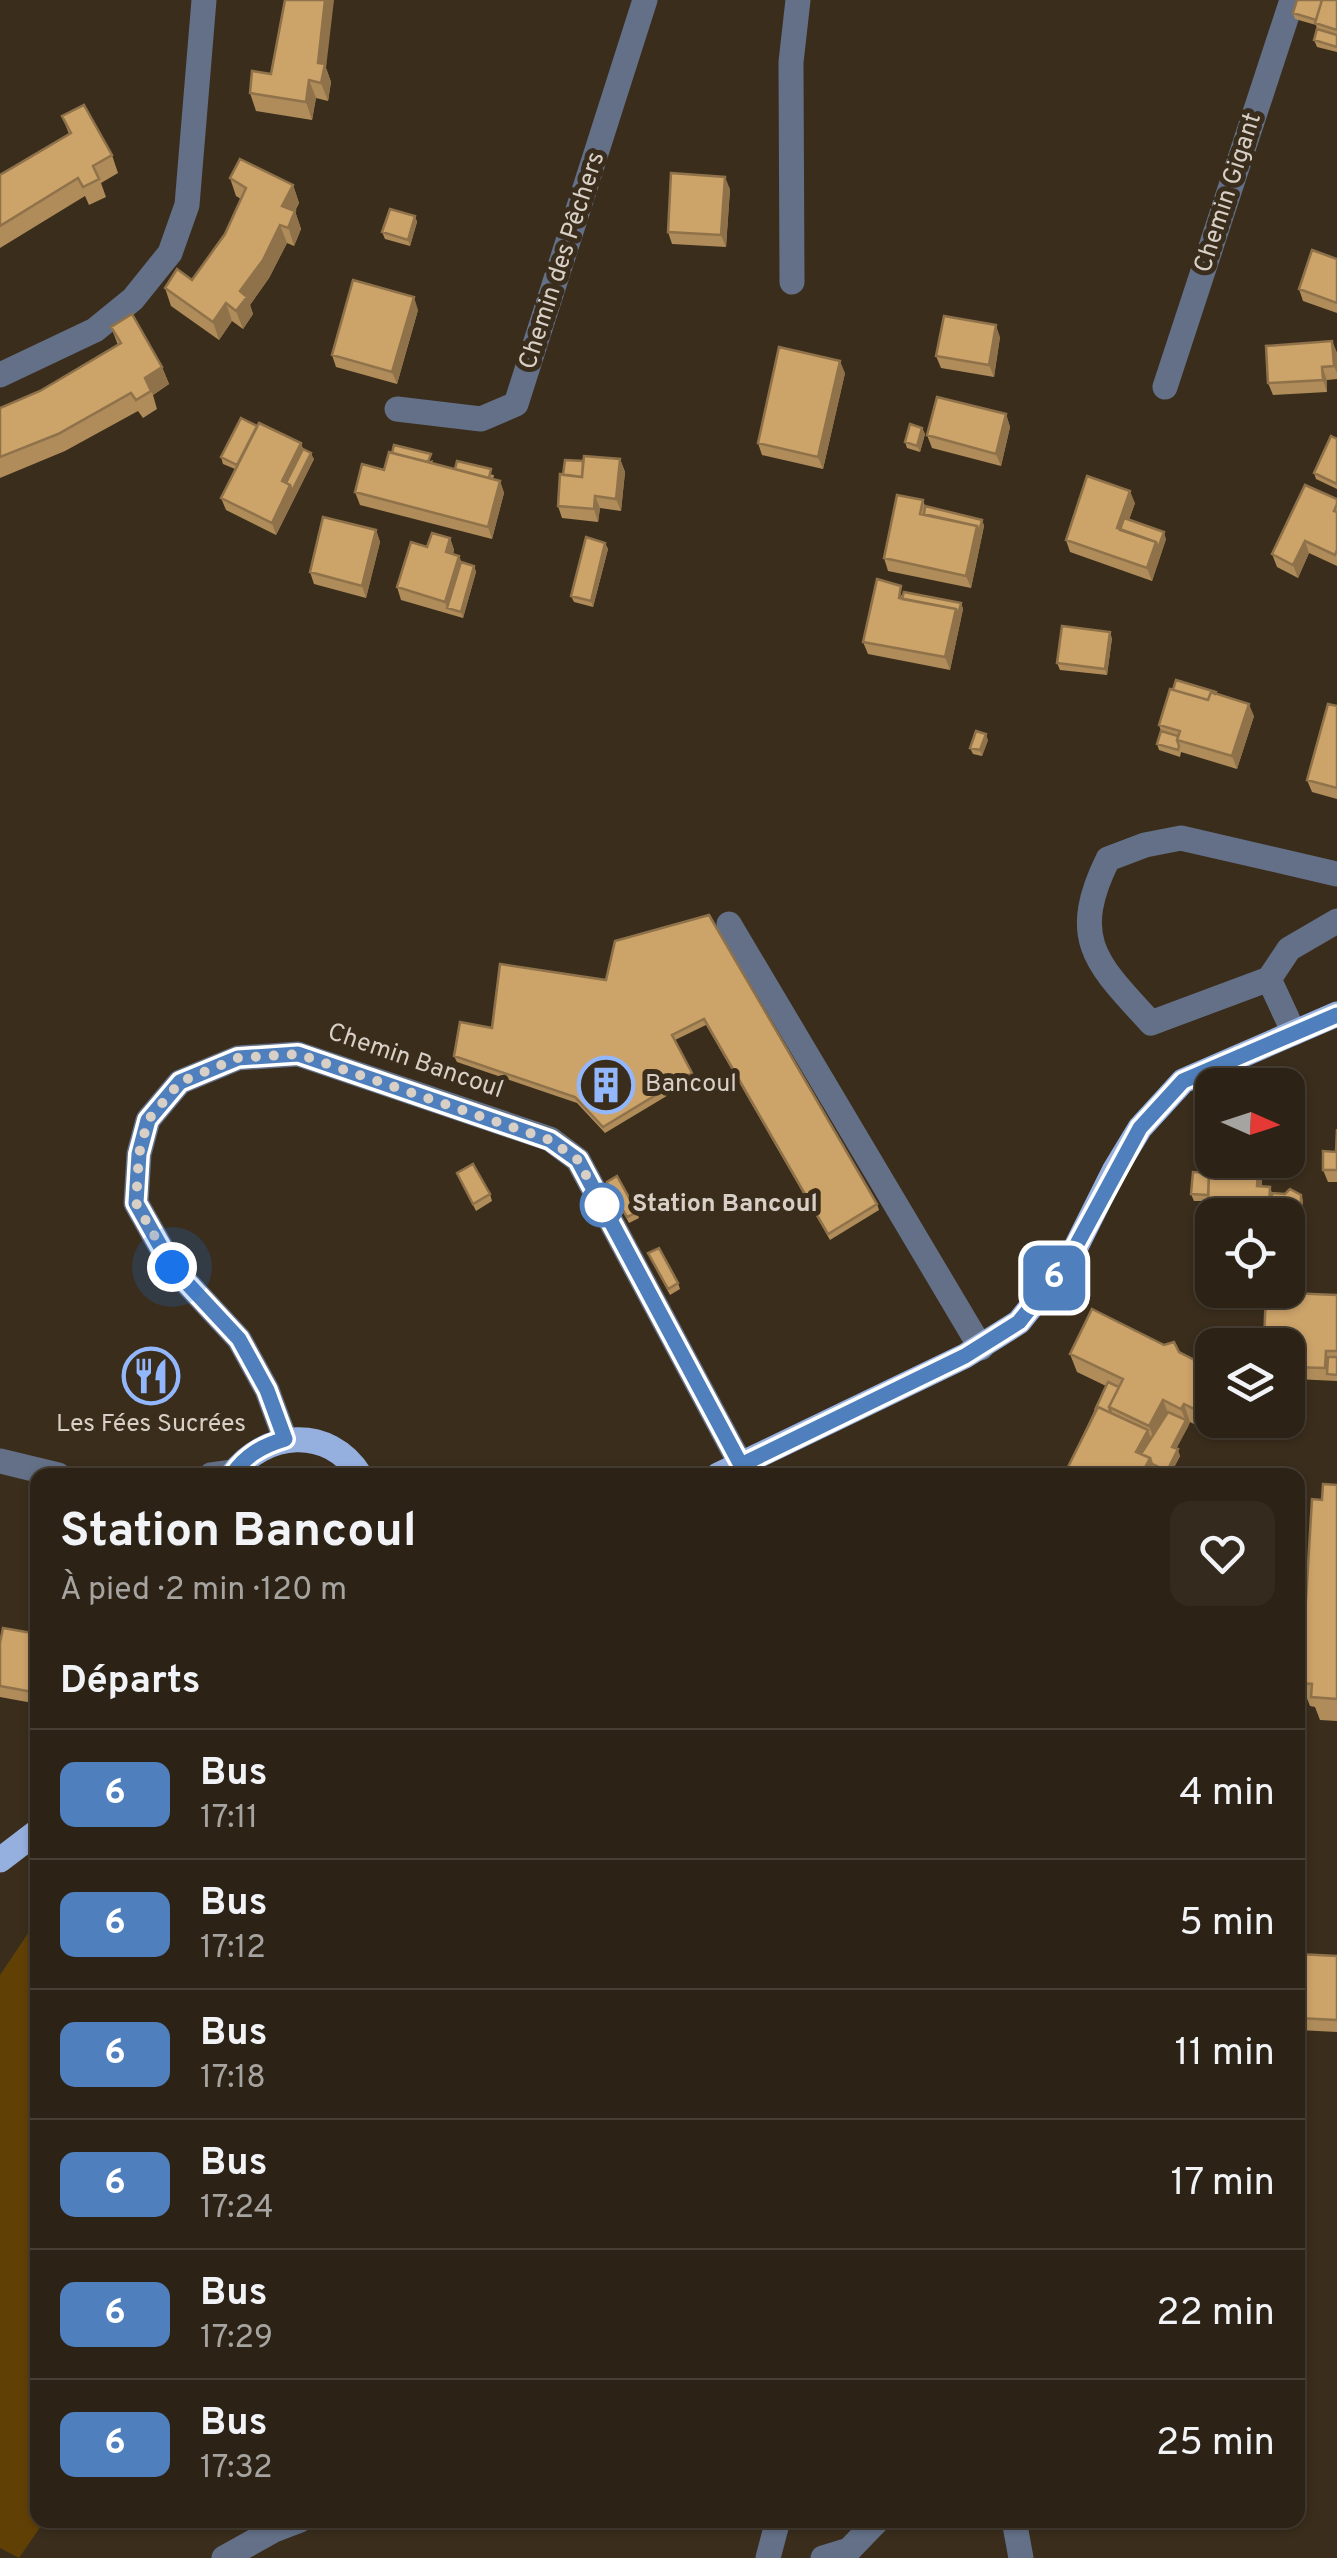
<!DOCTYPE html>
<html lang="fr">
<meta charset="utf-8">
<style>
body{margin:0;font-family:Overpass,sans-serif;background:#342a1e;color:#f1f3f6;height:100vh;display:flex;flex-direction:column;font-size:38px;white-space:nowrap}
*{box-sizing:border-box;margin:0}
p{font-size:32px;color:#a6a4a0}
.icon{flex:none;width:55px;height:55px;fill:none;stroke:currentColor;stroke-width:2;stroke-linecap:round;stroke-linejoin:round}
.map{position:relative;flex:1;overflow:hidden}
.sheet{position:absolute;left:30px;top:1468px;width:1275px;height:1060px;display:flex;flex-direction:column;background:#2c2215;border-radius:20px;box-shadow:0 2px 8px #0004,0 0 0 2px #483f34}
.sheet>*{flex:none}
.badge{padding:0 20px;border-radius:15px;font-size:35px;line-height:65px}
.needle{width:65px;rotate:93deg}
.buttons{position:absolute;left:1195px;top:1068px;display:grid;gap:20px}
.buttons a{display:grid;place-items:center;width:110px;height:110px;border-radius:20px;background:#2c2215;box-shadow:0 2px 8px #0004,0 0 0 2px #483f34;font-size:50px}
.you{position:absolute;width:50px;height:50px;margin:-25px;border:8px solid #fff;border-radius:50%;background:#1a73e8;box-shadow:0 0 0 15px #1a73e833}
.map>.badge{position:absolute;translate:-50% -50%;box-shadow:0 0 0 5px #fff}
h2{padding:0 30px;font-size:38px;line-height:90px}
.round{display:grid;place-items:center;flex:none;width:105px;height:105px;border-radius:20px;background:#342a1e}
.head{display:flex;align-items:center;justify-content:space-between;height:170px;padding:0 30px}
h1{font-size:48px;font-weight:700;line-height:75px}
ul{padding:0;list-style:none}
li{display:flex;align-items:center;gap:30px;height:130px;padding:0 30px;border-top:2px solid #483f34}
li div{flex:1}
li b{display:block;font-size:38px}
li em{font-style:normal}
li .badge{min-width:110px;font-weight:700;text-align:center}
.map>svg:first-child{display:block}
.pitch{fill:#614005}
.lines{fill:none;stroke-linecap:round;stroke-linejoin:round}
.minor{stroke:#637087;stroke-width:25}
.major{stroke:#95afdf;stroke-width:25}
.wall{fill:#af8c5a}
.shaded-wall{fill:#8f724a}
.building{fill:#cca369;stroke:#8f724a;stroke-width:2.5}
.line-casing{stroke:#fff;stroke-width:22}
.line{stroke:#4f80bd;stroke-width:15}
.walk{stroke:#d8d0c6;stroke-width:10;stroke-dasharray:0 18}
.stop-dot{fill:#fff;stroke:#4f80bd;stroke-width:5}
.labels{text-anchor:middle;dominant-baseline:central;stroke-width:10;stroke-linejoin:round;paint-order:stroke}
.street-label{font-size:25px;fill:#d8d0c6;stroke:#3a2d1c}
.poi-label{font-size:25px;fill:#d8d0c6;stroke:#3a2d1c;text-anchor:start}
.stop-label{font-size:25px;font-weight:bold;fill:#d8d0c6;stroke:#3a2d1c;text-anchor:start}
</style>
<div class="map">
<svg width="1337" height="2558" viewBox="0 0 1337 2558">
<rect width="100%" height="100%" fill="#3a2d1c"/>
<path class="pitch" d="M37,1920L38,2520H45L19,2558L0,2548V1975Z"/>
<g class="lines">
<path class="minor" d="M792,282L791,62L798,0
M0,375L95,330L133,299L170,253L187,205L204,0
M1165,387L1292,0
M397,409L481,419L516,404L645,0
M1337,874L1181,838L1145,845L1108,859C1068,940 1097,964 1151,1023L1269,979L1289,949L1337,921
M729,924L981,1348
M1269,979L1294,1033
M285,1439L267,1390L239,1339L172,1267L136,1203L139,1154L148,1120L180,1082L238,1058L298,1054L550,1139L578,1160L741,1465
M0,1461L58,1475
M211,1475L233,1472
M1014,2520L1021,2558
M224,2558L274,2530L300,2520
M768,2558L778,2520
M823,2558L849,2550L878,2520"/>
<path class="major" d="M232,1475C264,1431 329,1425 360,1475
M718,1475L965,1356L1019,1322L1071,1257L1114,1171L1140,1128L1183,1081L1337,1014
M0,1860L38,1831"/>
</g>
<path class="wall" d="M1337,0V52L1317,47L1314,40L1317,29L1316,25L1295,19L1293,13Z
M326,68L331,82L328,101L316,98L312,120L256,111L250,93Z
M62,116L112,155L118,173L101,183L106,197L89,205L85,196L0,248V175L69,134Z
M230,178L293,185L299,203L295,211L301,229L294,246L287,243L269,278L250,305L253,314L243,329L232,321L219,340L171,306L165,288L192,280L225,234L241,199L236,196Z
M730,189L726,247L672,244L668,232Z
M415,216L417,222L410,246L385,239L382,232Z
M1337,259V313L1303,301L1299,289Z
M418,310L397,384L336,367L332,355Z
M111,327L162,367L169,384L153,395L157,409L143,418L138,411L65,451L0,478V408L40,391L118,345Z
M1000,337L994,377L941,368L936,356Z
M1332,341L1337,353V379L1327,380V392L1273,395L1268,383Z
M845,373L823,469L762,455L758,443Z
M1006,414L1010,427L1001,466L932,448L927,435Z
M257,426L301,443L303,449L314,459L276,535L226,510L221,498L235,469L223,464L221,457Z
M922,428L925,434L920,452L907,448L905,442Z
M1337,439V489L1316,479L1314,473Z
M620,459L625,472L621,511L600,508L598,522L562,518L558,506L563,475L583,461Z
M433,460L432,463L455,469L494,475L493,479L500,481L504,493L492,539L360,505L355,492Z
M1337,499V566L1309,553L1298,578L1277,567L1272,554Z
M923,500L925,506L982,520L984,526L971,588L888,571L884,558Z
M1135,503L1129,520L1166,539L1152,581L1070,552L1066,540Z
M376,530L380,542L366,598L314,584L310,572Z
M450,538L454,550L453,554L459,556L461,562L474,566L476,572L463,618L401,600L397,587L427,547Z
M605,543L608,549L593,607L574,602L571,596Z
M904,592L961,603L963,609L950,670L868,654L863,642Z
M1112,638L1107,675L1060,670L1057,663Z
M1216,694L1254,716L1237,769L1181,752L1180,757L1159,750L1157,744L1161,731L1159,725Z
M1337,706V799L1312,792L1307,780Z
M988,740L982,756L973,754L970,748Z
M709,915L877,1204L879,1210L830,1240L706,1025L675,1040L695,1079L605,1133L577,1103L457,1062L454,1056L492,1028L606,980Z
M1337,1129V1182H1328L1323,1170L1336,1152Z
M1234,1161L1241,1162L1243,1166L1262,1179V1186L1270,1187L1272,1193L1301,1195L1303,1201L1301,1256L1288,1255V1215H1212V1251H1210L1208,1245L1210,1216L1208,1210V1201H1194L1191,1194L1211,1173Z
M457,1173L490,1194L492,1201L476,1211Z
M607,1182L637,1212L639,1218L629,1223Z
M648,1253L678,1283L680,1289L670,1295Z
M1337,1295V1381L1295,1379V1387L1288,1388V1345L1264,1342Z
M1179,1352L1206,1430L1190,1422L1176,1449L1180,1456L1170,1475H1164L1154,1470L1152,1475H1064L1106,1386L1077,1372L1070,1354Z
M1337,1485V1721L1320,1720L1315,1707L1310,1706L1301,1683L1322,1500Z
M38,1634V1704L0,1697V1643Z
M1298,1954L1337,1956V2032L1298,2030Z"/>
<path class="shaded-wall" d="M325,0H334L326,68L331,82L328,101L321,83L318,63Z
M309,80L316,98L312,120L306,102Z
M725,177L730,189L726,247L721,235Z
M293,185L299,203L295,211L301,229L294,246L282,206Z
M415,216L417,222L410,246L408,240Z
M280,225L287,243L269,278L250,305L253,314L243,329L236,311L240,291Z
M414,297L418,310L397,384L392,372Z
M226,303L232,321L219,340L213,322Z
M996,325L1000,337L994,377L989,365Z
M1332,341L1337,353V373L1334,366Z
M840,361L845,373L823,469L818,457Z
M162,367L169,384L153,395L145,378Z
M1322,367L1327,380V392L1323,380Z
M1006,414L1010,427L1001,466L996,454Z
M922,428L925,434L920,452L917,446Z
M301,443L305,456L311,453L314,459L276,535L272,523L282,481Z
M620,459L625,472L621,511L616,499Z
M500,481L504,493L492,539L488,527Z
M1130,491L1135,503L1123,536L1117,528Z
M595,496L600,508L598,522L594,509Z
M982,520L984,526L971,588L966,576L977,526Z
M376,530L380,542L366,598L362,586Z
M1164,532L1166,539L1152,581L1147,568L1156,542Z
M450,538L454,550L450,564L446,552Z
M1305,541L1309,553L1298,578L1293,565Z
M605,543L608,549L593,607L591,601Z
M459,556L464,568L447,608L449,614L445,602Z
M474,566L476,572L463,618L461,612Z
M961,603L963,609L950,670L945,657L956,609Z
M1110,632L1112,638L1107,675L1105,669Z
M1249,704L1254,716L1237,769L1232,756Z
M986,734L988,740L982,756L980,750Z
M1258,1167L1262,1179V1199L1257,1186Z
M1301,1195L1303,1201L1301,1256L1297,1243L1299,1208Z
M1212,1386V1417L1206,1430L1200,1412Z
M1163,1400L1170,1418L1156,1444L1149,1426Z
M1184,1404L1190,1422L1188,1427L1181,1409Z
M1186,1420L1188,1427L1174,1453L1172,1447Z
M1148,1430L1152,1442L1139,1458L1136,1452Z
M1178,1449L1180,1456L1170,1475H1168L1167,1471Z
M1150,1458L1154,1470L1152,1475H1141Z"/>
<path class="building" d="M285,0H325L318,63L325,64L321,83L309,80L306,102L250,93L252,71L271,74Z
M1297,0H1322L1316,20L1293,13Z
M1322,0H1337V30L1315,23Z
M1317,29L1337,35V47L1314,40Z
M84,105L112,155L93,166L99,179L83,187L78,178L0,226V175L71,133L62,116Z
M240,159L293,185L282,206L295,211L288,228L280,225L263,260L240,291L247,297L236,311L226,303L213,322L165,288L177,269L192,280L225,234L246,188L230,178Z
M671,173L725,177L721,235L668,232Z
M390,209L415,216L408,240L382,232Z
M1312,250L1337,259V303L1299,289Z
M353,280L414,297L392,372L332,355Z
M132,314L162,367L145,378L151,391L136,400L131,393L58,434L0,457V408L40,391L121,343L111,327Z
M944,316L996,325L989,365L936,356Z
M1332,341L1334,366L1322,367L1323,380L1268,383L1266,346Z
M779,347L840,361L818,457L758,443Z
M937,397L1006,414L996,454L927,435Z
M241,418L257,426L237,465L221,457Z
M259,423L301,443L282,481L290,485L272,523L221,498Z
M910,424L922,428L917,446L905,442Z
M1331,436L1337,439V484L1314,473Z
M394,445L431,454L428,462L392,453Z
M303,449L311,453L292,491L290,485L286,483Z
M389,452L500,481L488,527L355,492L362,464L384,470Z
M584,456L620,459L616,499L595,496L594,509L558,506L560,474L582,477Z
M565,460L583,461L582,477L563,475Z
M457,461L491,469L489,478L455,469Z
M1087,476L1130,491L1117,528L1156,542L1147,568L1066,540Z
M1305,485L1337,499V504L1334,511L1337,512V550L1335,555L1305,541L1293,565L1272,554Z
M897,495L923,500L920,514L977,526L966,576L884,558Z
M925,506L982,520L979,532L977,526L924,514Z
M323,517L376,530L362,586L310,572Z
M1124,518L1164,532L1158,548L1156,542L1120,530Z
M432,533L450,538L446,552L459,556L445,602L397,587L411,542L427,547Z
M586,537L605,543L591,601L571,596Z
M461,562L474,566L461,612L447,608Z
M877,579L901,586L899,598L956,609L945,657L863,642Z
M904,592L961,603L958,615L956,609L902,599Z
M1062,626L1110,632L1105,669L1057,663Z
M1176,680L1216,692L1215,694L1211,692L1208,700L1173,690Z
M1170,689L1208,700L1211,692L1249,704L1232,756L1177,740L1180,731L1159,725Z
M1328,704L1337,706V788L1307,780Z
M976,731L986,734L980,750L970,748Z
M1161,731L1178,736L1177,740L1179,746L1178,750L1157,744Z
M709,915L877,1204L828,1234L704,1019L672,1035L692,1073L603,1127L575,1097L454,1056L460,1022L492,1028L500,964L606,980L615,941Z
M1337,1129V1170H1323V1151L1336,1152Z
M1213,1160H1233L1241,1162V1166H1239L1237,1176L1209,1173L1208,1195L1191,1194L1193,1172L1211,1173Z
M473,1164L490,1194L473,1204L457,1173Z
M1239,1166L1258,1167L1257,1186L1270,1187L1269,1206L1299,1208L1297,1243H1288V1215H1219V1210H1208L1209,1173L1237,1176Z
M617,1176L637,1212L627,1217L607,1182Z
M1290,1189L1301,1195V1214L1299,1208L1271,1206L1272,1193L1285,1194Z
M1210,1216H1212V1245H1208Z
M659,1248L678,1283L668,1289L648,1253Z
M1266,1292L1337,1295V1351H1326L1325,1368L1291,1367V1357L1288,1356V1345H1244V1341L1264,1342Z
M1092,1309L1164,1345L1174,1342L1179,1352L1212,1369V1386L1200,1412L1184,1404L1181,1409L1163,1400L1149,1426L1109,1407L1123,1379L1070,1354Z
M1328,1357H1337V1375L1327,1374Z
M1288,1362H1291L1293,1381H1288Z
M1108,1382L1119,1387L1109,1407L1111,1413L1098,1407L1095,1410Z
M1098,1407L1148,1430L1136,1452L1150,1458L1141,1475H1064Z
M1168,1412L1186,1420L1172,1447L1178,1449L1167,1471L1152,1464L1150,1458L1141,1454Z
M1323,1484L1337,1485V1699L1311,1697L1312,1684L1301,1683L1312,1499L1322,1500Z
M3,1628L38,1634V1693L0,1686V1643Z
M1298,1954L1337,1956V2020L1298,2018Z"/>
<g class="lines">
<g class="line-casing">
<path id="line" d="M232,1475C246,1455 262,1446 285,1439L267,1390L239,1339L172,1267L136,1203L139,1154L148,1120L180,1082L238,1058L298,1054L550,1140L578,1160L741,1465L965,1356L1019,1322L1070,1257L1140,1128L1183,1081L1337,1015"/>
</g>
<use href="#line" class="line"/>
<path class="walk" d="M172,1267L136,1203L139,1154L148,1120L180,1082L238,1058L298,1054L550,1140L578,1160L608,1217L602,1205"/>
</g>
<defs>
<g id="building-ring" transform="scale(2.875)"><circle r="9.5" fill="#3a2d1c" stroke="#93b7fd" stroke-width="1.5"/><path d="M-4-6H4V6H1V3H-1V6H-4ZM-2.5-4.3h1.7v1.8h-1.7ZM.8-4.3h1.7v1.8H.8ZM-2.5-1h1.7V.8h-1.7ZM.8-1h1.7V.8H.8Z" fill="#93b7fd"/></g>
<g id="restaurant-ring" transform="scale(2.875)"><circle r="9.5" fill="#3a2d1c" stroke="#93b7fd" stroke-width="1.5"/><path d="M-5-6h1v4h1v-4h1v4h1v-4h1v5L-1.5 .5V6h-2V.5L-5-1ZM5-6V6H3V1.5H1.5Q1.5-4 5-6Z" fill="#93b7fd"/></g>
</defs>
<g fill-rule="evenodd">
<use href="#building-ring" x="606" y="1085"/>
<use href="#restaurant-ring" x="151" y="1376"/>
</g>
<circle class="stop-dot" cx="602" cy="1205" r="20"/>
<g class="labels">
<g class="street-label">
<text transform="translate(1229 193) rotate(-72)">Chemin Gigant</text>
<text transform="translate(563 261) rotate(-72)">Chemin des Pêchers</text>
<text transform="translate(415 1062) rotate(19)">Chemin Bancoul</text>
</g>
<g class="poi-label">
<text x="645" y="1085">Bancoul</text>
<text x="151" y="1425" text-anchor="middle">Les Fées Sucrées</text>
</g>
<g class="stop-label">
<text x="632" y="1205">Station Bancoul</text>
</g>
</g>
</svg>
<div class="buttons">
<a><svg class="needle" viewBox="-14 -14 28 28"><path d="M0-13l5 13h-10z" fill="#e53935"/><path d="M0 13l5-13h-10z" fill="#a6a4a0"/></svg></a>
<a><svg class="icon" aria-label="locate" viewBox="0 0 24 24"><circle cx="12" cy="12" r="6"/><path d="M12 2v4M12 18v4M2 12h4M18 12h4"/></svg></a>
<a><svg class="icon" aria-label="layers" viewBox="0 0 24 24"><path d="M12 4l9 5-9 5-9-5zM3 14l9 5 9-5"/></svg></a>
</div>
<div class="you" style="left:172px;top:1267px"></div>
<b class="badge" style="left:1054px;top:1278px;background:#4f80bd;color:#fff">6</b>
<section class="sheet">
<div class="head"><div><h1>Station Bancoul</h1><p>À pied · 2 min · 120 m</p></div><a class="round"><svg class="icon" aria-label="heart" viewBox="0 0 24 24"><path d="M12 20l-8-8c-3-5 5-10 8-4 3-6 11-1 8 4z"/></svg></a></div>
<h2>Départs</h2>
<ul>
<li><span class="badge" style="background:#4f80bd;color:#fff">6</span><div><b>Bus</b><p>17:11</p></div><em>4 min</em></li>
<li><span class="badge" style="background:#4f80bd;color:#fff">6</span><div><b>Bus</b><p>17:12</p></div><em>5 min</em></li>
<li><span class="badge" style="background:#4f80bd;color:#fff">6</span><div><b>Bus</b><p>17:18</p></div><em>11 min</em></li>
<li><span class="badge" style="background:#4f80bd;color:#fff">6</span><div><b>Bus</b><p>17:24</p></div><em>17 min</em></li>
<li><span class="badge" style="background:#4f80bd;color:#fff">6</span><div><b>Bus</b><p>17:29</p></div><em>22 min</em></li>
<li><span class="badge" style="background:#4f80bd;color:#fff">6</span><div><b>Bus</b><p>17:32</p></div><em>25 min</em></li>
</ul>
</section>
</div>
